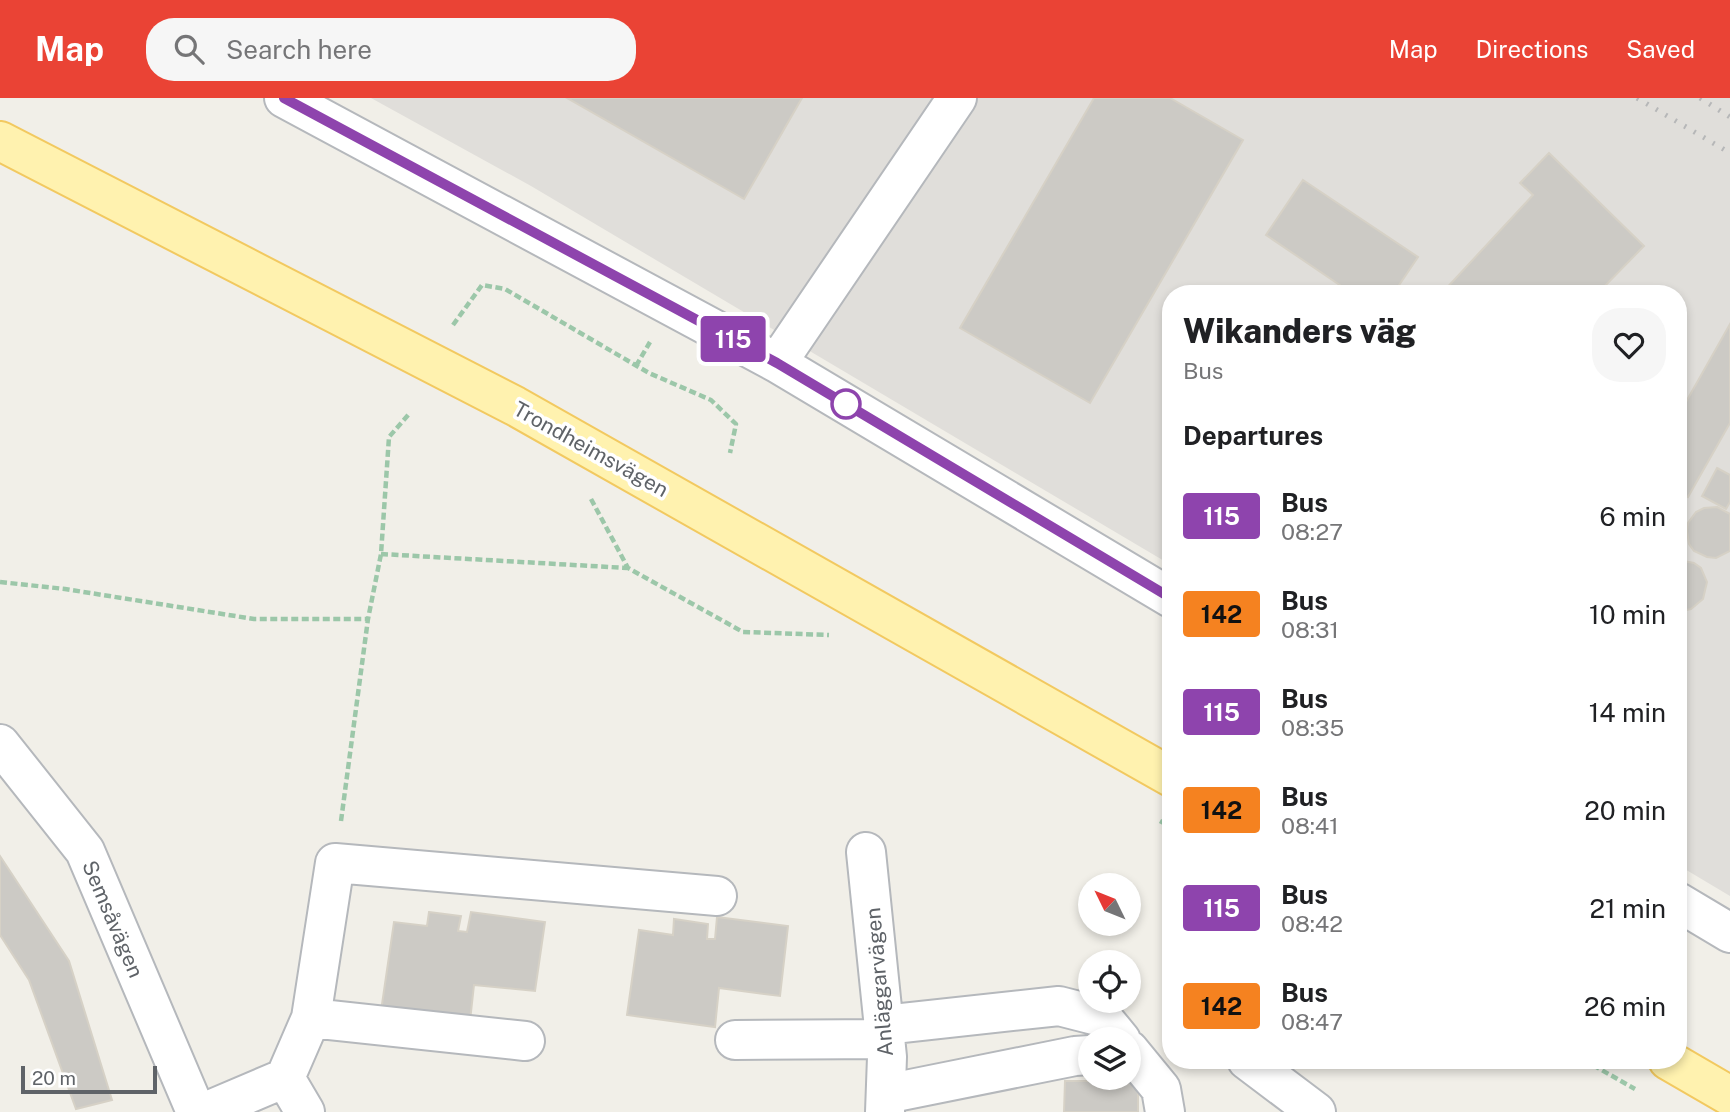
<!DOCTYPE html>
<meta charset="utf-8">
<style>
body{margin:0;font-family:"Public Sans",sans-serif;background:#f6f6f6;color:#202124;height:100vh;display:flex;flex-direction:column;font-size:26px;white-space:nowrap}
*{box-sizing:border-box;margin:0}
p{font-size:23px;color:#757577}
.icon{flex:none;width:38px;height:38px;fill:none;stroke:currentColor;stroke-width:2;stroke-linecap:round;stroke-linejoin:round}
.map{position:relative;flex:1;overflow:hidden}
.side{position:absolute;left:1162px;top:187px;width:525px;height:784px;display:flex;flex-direction:column;background:#fff;border-radius:28px;box-shadow:0 4px 10px #0003}
.side>*{flex:none}
.badge{padding:0 14px;border-radius:5px;font-size:24px;line-height:46px}
.needle{width:46px;rotate:313deg}
.controls{position:absolute;left:1078px;top:775px;display:grid;gap:14px}
.controls a{display:grid;place-items:center;width:63px;height:63px;border-radius:50%;background:#fff;box-shadow:0 4px 10px #0003;font-size:35px}
.scale{position:absolute;left:21px;bottom:18px;width:136px;box-sizing:border-box;padding-left:7px;border:4px solid #5f6368;border-top:0;font-size:19px;line-height:24px;white-space:nowrap;color:#5f6368;-webkit-text-stroke:5px #fff;paint-order:stroke}
.map>.badge{position:absolute;translate:-50% -50%;box-shadow:0 0 0 4px #fff}
h2{padding:0 21px;font-size:26px;line-height:63px}
.round{display:grid;place-items:center;flex:none;width:74px;height:74px;border-radius:28px;background:#f6f6f6}
.head{display:flex;align-items:center;justify-content:space-between;height:119px;padding:0 21px}
h1{font-size:33px;font-weight:800;line-height:52px}
ul{padding:0;list-style:none}
li{display:flex;align-items:center;gap:21px;height:98px;padding:0 21px}
li div{flex:1}
li b{display:block;font-size:26px}
li em{font-style:normal}
li .badge{min-width:77px;font-weight:700;text-align:center}
header{display:flex;align-items:center;gap:42px;box-sizing:border-box;height:98px;padding:0 35px;background:#ea4335;color:#fff}
header strong{font-size:33px}
nav{display:flex;gap:38px;margin-inline-start:auto;font-size:24px}
.search{width:490px;height:63px;background:#f6f6f6;display:flex;align-items:center;gap:18px;box-sizing:border-box;padding:0 24px;border-radius:28px;color:#757577;font-size:26px}
.map>svg:first-child{display:block}
.industrial{fill:#e0deda}
.building{fill:#cccac5;stroke:#d6d1c6;stroke-width:2}
.lines{fill:none;stroke-linecap:round;stroke-linejoin:round}
.minor-casing{stroke:#b5b8bc;stroke-width:42}
.major-casing{stroke:#f2c960;stroke-width:42}
.path{stroke:#9cc7a9;stroke-width:4.5;stroke-dasharray:7 3.5;stroke-linecap:butt}
.minor{stroke:#fff;stroke-width:38}
.major{stroke:#fff2af;stroke-width:38}
.rail{stroke:#b6b7b8;stroke-width:5;stroke-dasharray:2 9;stroke-linecap:butt}
.line-casing{stroke:#fff;stroke-width:16}
.line{stroke:#8e44ad;stroke-width:10}
.stop-dot{fill:#fff;stroke:#8e44ad;stroke-width:3.5}
.labels{text-anchor:middle;dominant-baseline:central;stroke-width:7;stroke-linejoin:round;paint-order:stroke}
.street-label{font-size:21px;fill:#5f6368;stroke:#fff}
</style>
<header>
<strong>Map</strong>
<div class="search"><svg class="icon" aria-label="search" viewBox="0 0 24 24"><circle cx="10" cy="10" r="6"/><path d="M15 15l6 6"/></svg>Search here</div>
<nav><a>Map</a><a>Directions</a><a>Saved</a></nav>
</header>
<div class="map">
<svg width="1730" height="1014" viewBox="0 0 1730 1014">
<rect width="100%" height="100%" fill="#f1efe8"/>
<path class="industrial" d="M371,0H1730V798L1678,767V196H1171V467L531,88Z"/>
<path class="building" d="M567,0H802L744,101Z
M1094,0H1170L1243,42L1090,305L960,230Z
M1549,55L1644,148L1597,196H1441L1533,97L1520,85Z
M1303,82L1418,159L1393,196H1353L1266,137Z
M1730,226V325L1688,399L1678,393V318Z
M1717,370L1730,377V404L1726,411L1702,398Z
M1717,409L1730,416V453L1716,460L1707,459L1694,453L1689,446L1687,433L1688,425L1696,414L1704,410Z
M1678,462L1694,465L1701,470L1707,484L1703,501L1691,511L1682,513L1678,512Z
M0,758L69,863L112,1002L76,1011L29,882L0,837Z
M429,814L461,818L458,833L467,834L471,814L545,824L535,893L474,887L470,923L381,913L394,824L427,828Z
M717,819L788,828L780,898L719,890L715,929L627,917L639,832L673,837L674,821L708,826L707,841H715Z
M1065,983H1138V1014H1064Z"/>
<g class="lines">
<g class="minor-casing">
<path id="minor" d="M284,0L777,265L1171,500
M777,265L957,0
M0,646L85,753L196,1014
M866,754L887,959L885,1014
M1678,804L1730,835
M311,920L525,943
M884,927L1059,908L1102,919L1121,942
M735,942L886,941
M1129,952L1161,991L1165,1014
M1247,962L1316,1014
M285,980L305,1014
M886,996L1075,958L1090,957
M205,1014L285,980L311,920L335,765L717,798"/>
</g>
<g class="major-casing">
<path id="major" d="M0,43L515,308L1171,679
M1668,962L1730,998"/>
</g>
<path class="path" d="M453,227L482,187L505,191L649,275L711,302L736,326L730,355
M636,268L650,244
M591,401L628,470L743,534L829,537
M381,456L627,470
M0,484L65,491L254,521H367
M341,723L368,521L381,456L389,339L409,316
M1160,723L1171,729
M1584,962L1635,991"/>
<use href="#minor" class="minor"/>
<use href="#major" class="major"/>
<path class="rail" d="M1637,0L1730,55
M1700,0L1730,19"/>
</g>
<g class="lines">
<g class="line-casing">
<path id="line" d="M284,0L777,265L1171,500"/>
</g>
<use href="#line" class="line"/>
</g>
<circle class="stop-dot" cx="846" cy="306" r="14"/>
<g class="labels">
<g class="street-label">
<text transform="translate(591 351) rotate(29)">Trondheimsvägen</text>
<text transform="translate(113 821) rotate(67)">Semsåvägen</text>
<text transform="translate(879 884) rotate(-95)">Anläggarvägen</text>
</g>
</g>
</svg>
<div class="controls">
<a><svg class="needle" viewBox="-14 -14 28 28"><path d="M0-13l5 13h-10z" fill="#e53935"/><path d="M0 13l5-13h-10z" fill="#757577"/></svg></a>
<a><svg class="icon" aria-label="locate" viewBox="0 0 24 24"><circle cx="12" cy="12" r="6"/><path d="M12 2v4M12 18v4M2 12h4M18 12h4"/></svg></a>
<a><svg class="icon" aria-label="layers" viewBox="0 0 24 24"><path d="M12 4l9 5-9 5-9-5zM3 14l9 5 9-5"/></svg></a>
</div>
<div class="scale">20 m</div>
<b class="badge" style="left:733px;top:241px;background:#8e44ad;color:#fff">115</b>
<section class="side">
<div class="head"><div><h1>Wikanders väg</h1><p>Bus</p></div><a class="round"><svg class="icon" aria-label="heart" viewBox="0 0 24 24"><path d="M12 20l-8-8c-3-5 5-10 8-4 3-6 11-1 8 4z"/></svg></a></div>
<h2>Departures</h2>
<ul>
<li><span class="badge" style="background:#8e44ad;color:#fff">115</span><div><b>Bus</b><p>08:27</p></div><em>6 min</em></li>
<li><span class="badge" style="background:#f58220;color:#111">142</span><div><b>Bus</b><p>08:31</p></div><em>10 min</em></li>
<li><span class="badge" style="background:#8e44ad;color:#fff">115</span><div><b>Bus</b><p>08:35</p></div><em>14 min</em></li>
<li><span class="badge" style="background:#f58220;color:#111">142</span><div><b>Bus</b><p>08:41</p></div><em>20 min</em></li>
<li><span class="badge" style="background:#8e44ad;color:#fff">115</span><div><b>Bus</b><p>08:42</p></div><em>21 min</em></li>
<li><span class="badge" style="background:#f58220;color:#111">142</span><div><b>Bus</b><p>08:47</p></div><em>26 min</em></li>
</ul>
</section>
</div>
